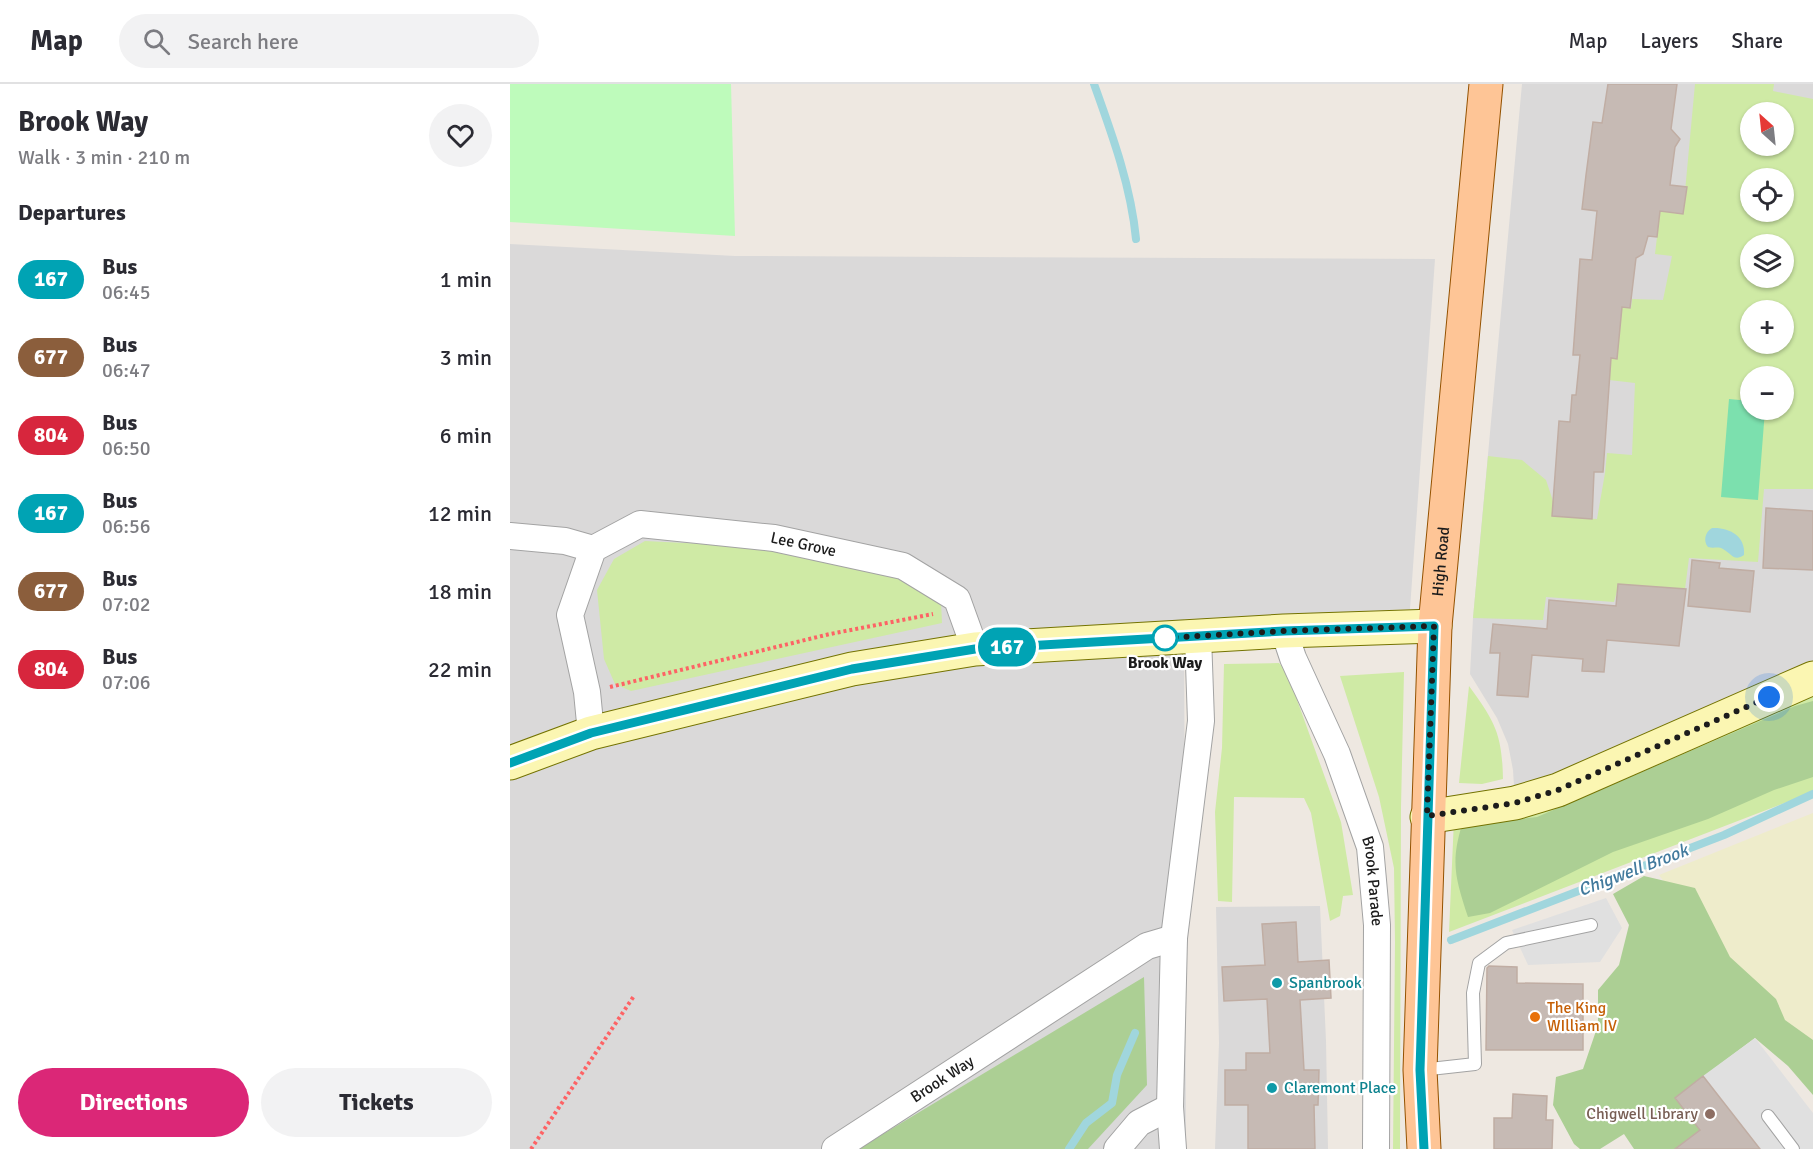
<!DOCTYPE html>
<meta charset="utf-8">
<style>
body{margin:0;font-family:Signika,sans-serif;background:#f2f2f3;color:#2b2b33;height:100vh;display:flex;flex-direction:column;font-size:22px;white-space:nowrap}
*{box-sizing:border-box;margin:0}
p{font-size:20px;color:#7c7c81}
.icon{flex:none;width:33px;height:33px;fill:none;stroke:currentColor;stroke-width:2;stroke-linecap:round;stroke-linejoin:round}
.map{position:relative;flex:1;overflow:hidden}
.sheet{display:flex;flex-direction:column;background:#fff;width:510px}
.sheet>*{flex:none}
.badge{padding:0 12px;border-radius:20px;font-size:21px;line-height:39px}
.needle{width:39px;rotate:333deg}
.controls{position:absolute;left:1230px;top:18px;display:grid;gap:12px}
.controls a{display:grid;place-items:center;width:54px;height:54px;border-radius:50%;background:#fff;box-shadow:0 2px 4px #0004;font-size:30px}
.you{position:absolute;width:30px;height:30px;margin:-15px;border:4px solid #fff;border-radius:50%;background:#1a73e8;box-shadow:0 0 0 9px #1a73e833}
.map>.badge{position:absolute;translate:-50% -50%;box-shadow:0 0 0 3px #fff}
h2{padding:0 18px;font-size:22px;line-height:54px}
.round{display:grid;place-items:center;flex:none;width:63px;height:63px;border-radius:32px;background:#f2f2f3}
.summary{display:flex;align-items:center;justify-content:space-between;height:102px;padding:0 18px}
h1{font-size:28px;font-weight:700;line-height:45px}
.cta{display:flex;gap:12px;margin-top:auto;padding:12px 18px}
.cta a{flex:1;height:69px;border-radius:36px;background:#db2777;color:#fff;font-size:24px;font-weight:700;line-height:69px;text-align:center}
.cta a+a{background:#f2f2f3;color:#2b2b33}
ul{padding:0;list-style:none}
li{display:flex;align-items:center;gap:18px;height:78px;padding:0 18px}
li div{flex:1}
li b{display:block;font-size:22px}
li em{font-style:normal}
li .badge{min-width:66px;font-weight:700;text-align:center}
header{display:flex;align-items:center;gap:36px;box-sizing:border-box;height:84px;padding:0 30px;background:#fff;border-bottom:2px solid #e1e1e2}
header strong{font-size:28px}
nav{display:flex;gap:33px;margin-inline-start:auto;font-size:21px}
.search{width:420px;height:54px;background:#f2f2f3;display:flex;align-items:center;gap:15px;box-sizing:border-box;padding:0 21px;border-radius:33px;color:#7c7c81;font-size:22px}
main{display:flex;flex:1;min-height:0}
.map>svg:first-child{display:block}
.residential{fill:#dad9d9;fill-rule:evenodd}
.farmland{fill:#eeeccb}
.grass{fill:#cfeaa5;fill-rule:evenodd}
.forest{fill:#accf94}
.park{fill:#befbbb}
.pitch{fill:#7ce0ae}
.parking{fill:#e0e0e0}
.water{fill:#a0d6dd}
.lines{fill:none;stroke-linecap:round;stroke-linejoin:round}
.stream{stroke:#a0d6dd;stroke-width:8}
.building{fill:#c6bab4;stroke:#c0ada3;stroke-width:1.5}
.lane-casing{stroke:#a3a3a3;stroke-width:14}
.street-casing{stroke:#a3a3a3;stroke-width:28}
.secondary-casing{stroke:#747302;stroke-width:35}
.primary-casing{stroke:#945200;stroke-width:35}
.path{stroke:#fd6365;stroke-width:4;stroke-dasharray:3 3;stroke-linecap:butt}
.lane{stroke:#fff;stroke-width:12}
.street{stroke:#fff;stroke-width:26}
.secondary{stroke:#fbf6b2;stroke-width:33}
.primary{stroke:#fec596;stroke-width:33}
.line-casing{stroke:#fff;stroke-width:14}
.line{stroke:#00a3b4;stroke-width:9}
.walk{stroke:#1c1c1c;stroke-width:6;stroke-dasharray:0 10.8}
.stop-dot{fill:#fff;stroke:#00a3b4;stroke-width:3}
.culture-dot{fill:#0f9aa8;stroke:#fff;stroke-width:2}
.food-dot{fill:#e8710a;stroke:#fff;stroke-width:2}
.education-dot{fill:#8d6e63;stroke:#fff;stroke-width:2}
.labels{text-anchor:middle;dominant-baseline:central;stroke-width:4.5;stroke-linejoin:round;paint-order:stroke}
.street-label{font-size:16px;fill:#1c1c1c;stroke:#fff}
.stop-label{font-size:16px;font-weight:bold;fill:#1c1c1c;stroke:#fff}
.culture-label{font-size:16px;fill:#0d838f;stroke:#fff;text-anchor:start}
.food-label{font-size:16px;fill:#c56008;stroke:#fff;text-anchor:start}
.education-label{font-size:16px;fill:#785e54;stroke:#fff;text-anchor:end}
.water-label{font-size:18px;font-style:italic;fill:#427a9d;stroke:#fff}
</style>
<header>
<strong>Map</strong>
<div class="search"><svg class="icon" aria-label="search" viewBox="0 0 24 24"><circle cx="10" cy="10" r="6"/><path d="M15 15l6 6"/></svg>Search here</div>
<nav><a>Map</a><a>Layers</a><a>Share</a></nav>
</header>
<main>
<section class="sheet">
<div class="summary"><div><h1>Brook Way</h1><p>Walk · 3 min · 210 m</p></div><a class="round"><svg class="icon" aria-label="heart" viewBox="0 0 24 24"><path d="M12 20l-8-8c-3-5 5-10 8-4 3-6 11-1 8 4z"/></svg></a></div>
<h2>Departures</h2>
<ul>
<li><span class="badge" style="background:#00a3b4;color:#fff">167</span><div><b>Bus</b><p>06:45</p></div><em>1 min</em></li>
<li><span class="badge" style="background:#8b5e3c;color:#fff">677</span><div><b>Bus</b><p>06:47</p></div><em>3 min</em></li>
<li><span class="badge" style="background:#d7263d;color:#fff">804</span><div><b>Bus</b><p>06:50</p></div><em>6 min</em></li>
<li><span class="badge" style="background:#00a3b4;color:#fff">167</span><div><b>Bus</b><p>06:56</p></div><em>12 min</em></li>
<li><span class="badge" style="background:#8b5e3c;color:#fff">677</span><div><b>Bus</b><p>07:02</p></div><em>18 min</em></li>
<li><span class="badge" style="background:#d7263d;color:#fff">804</span><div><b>Bus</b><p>07:06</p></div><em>22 min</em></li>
</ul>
<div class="cta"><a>Directions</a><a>Tickets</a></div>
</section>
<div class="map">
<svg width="1303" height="1065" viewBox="0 0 1303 1065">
<rect width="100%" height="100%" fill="#eee8e1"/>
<path class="residential" d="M1012,0H1303V592L1005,719L1003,686L998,660L987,634L960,590L963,534ZM1240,28H1274V62H1240ZM1240,94H1274V128H1240ZM1240,160H1274V194H1240ZM1240,226H1274V260H1240ZM1240,292H1274V326H1240Z
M0,160L225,172L925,175L900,525L674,535L676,1065H0Z
M810,822L816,957L818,1065H705L709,959L706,823Z"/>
<path class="farmland" d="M1303,729V995L1149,791Z"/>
<path class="grass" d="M1185,0H1264L1263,7L1303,15V405H1254L1248,478L1179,474L1175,505L1109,500L1104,518L1036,513L1033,536L963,534L978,372L1012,376L1036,396L1043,417L1042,432L1087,435L1095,389L1097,369L1122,371L1125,299L1099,296L1101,274L1107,275L1104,223L1121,224L1122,215L1153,216L1162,172L1145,170L1150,127L1173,129ZM1240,28H1274V62H1240ZM1240,94H1274V128H1240ZM1240,160H1274V194H1240ZM1240,226H1274V260H1240ZM1240,292H1274V326H1240Z
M135,457L255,463L387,489L431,517L432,539L121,607L105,600L94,575L87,506L104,475Z
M769,579L777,588L831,738L843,811L833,812L830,832L820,837L801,729L794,714L724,713L722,818L708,817L705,728L712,664L714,580Z
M894,588L891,723L890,1065H883L885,858L884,784L869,713L830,592Z
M959,602C985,638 992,649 993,695L972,700L949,699Z
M1303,609V708L939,848L944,735L1026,731Z"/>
<path class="forest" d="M1303,617V693L1264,706L1198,735L1103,768L980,829L958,833C946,796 940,779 952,741L1027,733L1285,622Z
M1134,792L1185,804L1220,873L1266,915L1275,936L1303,956V1011L1278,982L1245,954L1165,1014L1190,1046L1165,1065H1124L1114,1050L1090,1065H1070L1064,1060L1043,1021L1046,993L1073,985L1088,941V906L1109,881L1119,841L1103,810Z
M634,893L637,1001L578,1065H348Z"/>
<path class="park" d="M0,0H221L225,152L0,138Z"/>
<path class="pitch" d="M1219,315L1240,317V326H1255L1248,416L1211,413Z"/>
<path class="parking" d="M1096,814L1112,844L1090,878L1018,881L1002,846Z
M1245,954L1303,1029V1065H1249L1193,992Z"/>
<path class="water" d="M1202,444C1219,443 1236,452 1234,471C1224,478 1222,470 1213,465C1208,462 1204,465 1198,463C1193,457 1195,448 1202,444Z"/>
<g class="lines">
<path class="stream" d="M584,0C602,50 621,102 626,155
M941,856L1214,751L1303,710
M559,1065L576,1039L602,1019L607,991L625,949"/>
</g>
<path class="building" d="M1098,0H1167L1161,45L1170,55L1165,63L1160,101L1177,103L1173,130L1150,127L1147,153L1138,152L1133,170L1126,174L1120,224L1112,223L1107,275L1101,274L1093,388H1084L1082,435L1042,432L1049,337L1060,338L1062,311H1066L1070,271H1063L1070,175L1082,176L1087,127L1072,125L1076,91L1083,38L1092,39Z
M1256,424L1303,427V486L1253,484Z
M1182,476L1210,479L1209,484L1244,487L1240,528L1178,522Z
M1108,500L1176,505L1169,562L1097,556L1094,588L1072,587L1073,575L1022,571L1018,613L987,611L990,569H980L983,540L1037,545L1039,516L1106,522Z
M786,838L788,878L819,876L821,914L790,916L794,986H809L808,1021H804L805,1065H738V1021H715V986H736V969H760L757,915L714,917L712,883L755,881L752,840Z
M979,882L1007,883V899L1073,900V966H976L977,884Z
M1193,992L1250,1065H1165L1190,1046L1165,1014Z
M1003,1010L1037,1012L1036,1036H1043L1042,1065H984V1034H1002Z"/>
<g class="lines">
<g class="lane-casing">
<path id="lane" d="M911,986L965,980L963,909L969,879L996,859L1081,841
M1258,1032L1283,1065"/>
</g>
<g class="street-casing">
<g id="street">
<path d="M0,452L55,457L83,465"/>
<path id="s1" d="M774,547L783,574L827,670L860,763L867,841L866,1065"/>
<path id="s2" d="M81,649L77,608L60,531L83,465L130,440L264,454L393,482L447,515L465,565"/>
<path id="s3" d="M325,1065L637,862L664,854"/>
<path d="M607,1065L629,1039L660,1023"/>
<path d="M663,1065L660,1023L664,854L691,637L688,552"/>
</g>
</g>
<g class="secondary-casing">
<path id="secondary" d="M0,679L81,649L342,585L465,565L774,547L925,542
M917,733L1005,719L1048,706L1303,594"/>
</g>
<g class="primary-casing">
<g id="primary">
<path id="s4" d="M914,1065L910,986L925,542L976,0"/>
</g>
</g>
<path class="path" d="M100,603L320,550L423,530
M21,1065L124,912"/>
<use href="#lane" class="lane"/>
<use href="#street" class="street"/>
<use href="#secondary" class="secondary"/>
<use href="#primary" class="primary"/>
</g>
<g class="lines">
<g class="line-casing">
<path id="line" d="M0,679L81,649L342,585L465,565L774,547L924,542L910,986L914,1065"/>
</g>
<use href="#line" class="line"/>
<path class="walk" d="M655,554L774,547L924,542L917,732L1005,719L1048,706L1259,613"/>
</g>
<circle class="stop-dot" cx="655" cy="554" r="12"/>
<g class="culture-dot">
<circle cx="767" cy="899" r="6"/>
<circle cx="762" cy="1004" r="6"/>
</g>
<circle class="food-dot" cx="1025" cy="933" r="6"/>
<circle class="education-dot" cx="1200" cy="1030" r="6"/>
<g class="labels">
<g class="street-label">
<text stroke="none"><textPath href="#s2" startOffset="408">Lee Grove</textPath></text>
<text stroke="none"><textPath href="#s4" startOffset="588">High Road</textPath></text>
<text stroke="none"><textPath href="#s1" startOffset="267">Brook Parade</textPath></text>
<text stroke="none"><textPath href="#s3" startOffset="128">Brook Way</textPath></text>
</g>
<g class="stop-label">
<text x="655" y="579">Brook Way</text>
</g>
<g class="culture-label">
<text x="779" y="899">Spanbrook</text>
<text x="774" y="1004">Claremont Place</text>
</g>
<g class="food-label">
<text x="1037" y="924">The King<tspan x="1037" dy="18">WIlliam IV</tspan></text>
</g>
<g class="education-label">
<text x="1188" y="1030">Chigwell Library</text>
</g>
<g class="water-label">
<text transform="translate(1123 786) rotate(-21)">Chigwell Brook</text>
</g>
</g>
</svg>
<div class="controls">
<a><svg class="needle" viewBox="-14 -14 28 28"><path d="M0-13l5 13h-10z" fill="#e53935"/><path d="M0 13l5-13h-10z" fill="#7c7c81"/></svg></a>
<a><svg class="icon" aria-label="locate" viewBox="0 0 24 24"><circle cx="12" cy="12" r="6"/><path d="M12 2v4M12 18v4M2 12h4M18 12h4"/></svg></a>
<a><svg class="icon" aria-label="layers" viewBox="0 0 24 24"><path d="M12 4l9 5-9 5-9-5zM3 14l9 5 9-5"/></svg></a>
<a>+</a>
<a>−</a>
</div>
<div class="you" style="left:1259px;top:613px"></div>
<b class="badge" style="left:497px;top:563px;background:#00a3b4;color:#fff">167</b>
</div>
</main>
